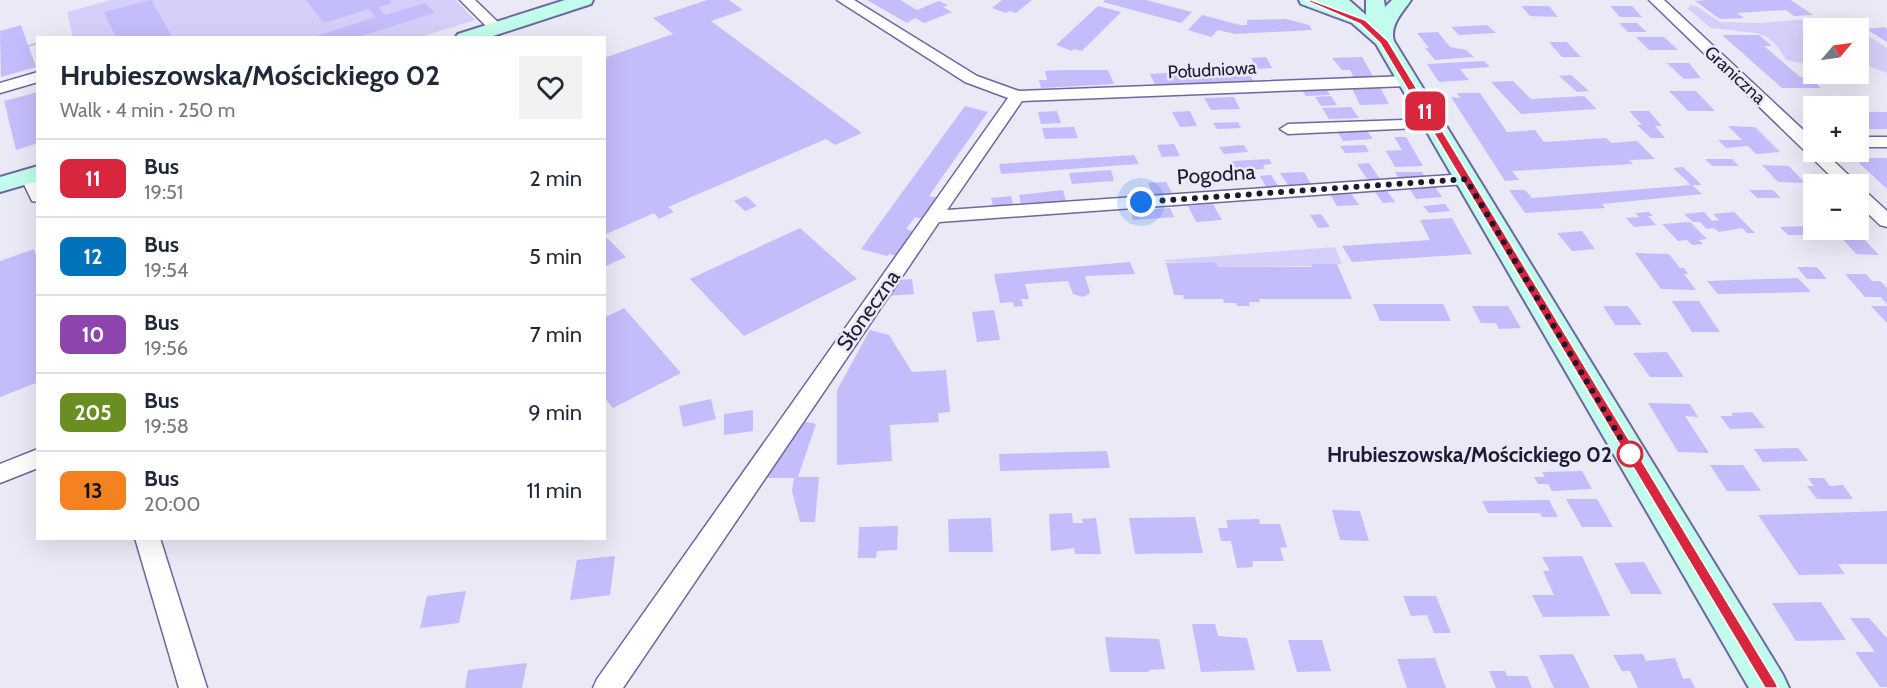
<!DOCTYPE html>
<meta charset="utf-8">
<style>
body{margin:0;font-family:Cabin,sans-serif;background:#f2f2f3;color:#1f2937;height:100vh;display:flex;flex-direction:column;font-size:22px;white-space:nowrap}
*{box-sizing:border-box;margin:0}
p{font-size:20px;color:#747a83}
.icon{flex:none;width:33px;height:33px;fill:none;stroke:currentColor;stroke-width:2;stroke-linecap:round;stroke-linejoin:round}
.map{position:relative;flex:1;overflow:hidden}
.sheet{position:absolute;left:36px;top:36px;width:570px;height:504px;display:flex;flex-direction:column;background:#fff;border-radius:0px;box-shadow:0 6px 24px #0002}
.sheet>*{flex:none}
.badge{padding:0 12px;border-radius:9px;font-size:21px;line-height:39px}
.needle{width:39px;rotate:61deg}
.controls{position:absolute;left:1803px;top:18px;display:grid;gap:12px}
.controls a{display:grid;place-items:center;width:66px;height:66px;border-radius:0px;background:#fff;box-shadow:0 6px 24px #0002;font-size:30px}
.you{position:absolute;width:30px;height:30px;margin:-15px;border:4px solid #fff;border-radius:50%;background:#1a73e8;box-shadow:0 0 0 9px #1a73e833}
.map>.badge{position:absolute;translate:-50% -50%;box-shadow:0 0 0 3px #fff}
.round{display:grid;place-items:center;flex:none;width:63px;height:63px;border-radius:0px;background:#f2f2f3}
.overview{display:flex;align-items:center;justify-content:space-between;height:102px;padding:0 24px}
h1{font-size:28px;font-weight:700;line-height:45px}
ul{padding:0;list-style:none}
li{display:flex;align-items:center;gap:18px;height:78px;padding:0 24px;border-top:2px solid #e0e1e3}
li div{flex:1}
li b{display:block;font-size:22px}
li em{font-style:normal}
li .badge{min-width:66px;font-weight:700;text-align:center}
.map>svg:first-child{display:block}
.green{fill:#d4d0fa}
.building{fill:#c4bdfb}
.lines{fill:none;stroke-linecap:round;stroke-linejoin:round}
.street-casing{stroke:#6e669e;stroke-width:3}
.secondary-casing{stroke:#6e669e;stroke-width:4}
.street{fill:#fff;fill-rule:evenodd}
.secondary{fill:#c1fced;fill-rule:evenodd}
.line{fill:#d7263d;stroke:#fff;stroke-width:1.5}
.walk{stroke:#1e1a31;stroke-width:6;stroke-dasharray:0 10.8}
.stop-dot{fill:#fff;stroke:#d7263d;stroke-width:3}
.labels{text-anchor:middle;dominant-baseline:central;stroke-width:5;stroke-linejoin:round;paint-order:stroke}
.far-street-label{font-size:18px;fill:#1e1a31;stroke:#eae9f6}
.street-label{font-size:21px;fill:#1e1a31;stroke:#eae9f6}
.stop-label{font-size:21px;font-weight:bold;fill:#1e1a31;stroke:#eae9f6;text-anchor:end}
</style>
<div class="map">
<svg width="1887" height="688" viewBox="0 0 1887 688">
<rect width="100%" height="100%" fill="#eae9f6"/>
<path class="green" d="M111,0H456L475,20L417,38H73L67,12Z
M1690,5L1696,6L1720,22L1759,23L1808,19L1854,28H1814L1813,72L1802,63L1786,60L1778,47L1767,37L1756,33L1711,28L1688,9Z
M1859,30L1887,48V73L1868,66L1859,68Z
M1335,247L1342,264H1311V266L1218,267L1216,262H1166L1165,260Z"/>
<path class="building" d="M151,0L173,38H116L104,12Z
M306,0H389L392,3L378,7L385,15L425,3L435,13L355,38H310L376,17L369,9L324,23Z
M707,0H729L743,10L711,21L862,133L835,145L826,139L668,207L674,212L659,219L654,213L604,235V58L673,34L653,18Z
M867,0H900L917,10L939,1L948,5L943,7L952,12L924,23L915,18L907,23Z
M1002,0H1032L1016,13L1009,11L1006,13L992,8Z
M1105,0H1146L1192,12L1181,23L1103,2Z
M1709,0H1791L1813,15L1794,16L1786,10L1737,13L1744,18L1720,19L1695,1Z
M1098,6L1121,12L1082,51L1074,49L1072,51L1056,45Z
M1521,6H1549L1558,17L1530,16Z
M1610,6H1632L1642,17H1620Z
M1202,15L1240,25H1247V20L1286,19L1309,25L1312,30L1235,34L1218,30L1211,37L1188,30Z
M1619,23H1637L1647,32H1628Z
M21,25L28,45L38,42V44L29,47L36,67L1,77L0,31Z
M1487,25L1496,33L1459,35L1451,27Z
M1884,27L1887,29V42L1866,29Z
M1438,32L1450,47L1466,50L1474,57L1435,60L1425,48H1429L1417,33Z
M1722,35H1759L1772,46H1764L1800,77H1809L1821,88H1782Z
M1636,37H1664L1678,50H1649Z
M1549,42H1567L1581,57H1562Z
M1266,57L1272,68L1257,69L1251,58Z
M1362,57L1374,78H1354L1350,70H1342L1332,58Z
M1484,61L1490,67L1460,69L1469,80L1439,82L1427,64Z
M1667,63H1689L1701,78L1684,79Z
M1246,68L1256,85L1158,91L1150,74Z
M1066,70H1108L1114,84L1041,88L1039,80H1047L1045,71Z
M1571,75L1589,91L1577,92L1559,76Z
M1513,81L1531,99L1584,96L1597,109L1521,114L1491,82Z
M1325,87L1330,95L1306,96L1301,89Z
M1380,87L1389,104L1360,105L1352,88Z
M1669,91H1696L1715,111H1688Z
M38,92V143L16,150L4,101Z
M1457,93H1480L1507,132L1535,130L1544,142L1606,138L1611,143L1637,141L1655,159L1629,160L1633,164L1512,171L1519,180L1505,181L1451,97L1460,98Z
M1331,96L1337,105L1321,106L1315,97Z
M1234,97L1240,109L1211,110L1204,98Z
M965,106L988,112L929,196L938,198L923,219L915,217L906,229L915,232L898,256L889,254L887,256L861,249Z
M1351,107L1359,118L1329,119L1322,108Z
M1057,111L1061,123L1041,124L1038,112Z
M1190,111L1197,126L1180,127L1172,112Z
M1629,111H1649L1662,126H1655L1665,138H1651L1637,125H1642Z
M1858,112H1887V129H1858Z
M1238,122L1241,128L1217,129L1213,123Z
M1728,126L1755,127L1780,152L1756,154L1748,146L1726,148L1718,140H1742Z
M1074,127L1078,138L1045,139L1042,128Z
M1367,131L1373,139L1343,141L1338,133Z
M1394,137H1406L1423,166L1395,167L1386,151L1402,150Z
M1174,144L1180,156L1162,157L1157,145Z
M1244,145L1248,152L1224,154L1219,147Z
M1365,145L1369,152L1345,153L1340,146Z
M1134,155L1139,164L1001,174L999,164Z
M1862,158H1887V189L1859,163Z
M1269,159L1272,164L1263,165L1265,169L1238,171L1232,161Z
M1705,159H1732L1739,166H1712Z
M1369,163L1380,179L1368,180L1357,164Z
M1762,165L1789,166L1805,183L1778,182Z
M1683,167L1702,185H1691L1673,168Z
M1111,170L1114,181L1072,184L1069,173Z
M1304,172L1311,184L1288,185L1280,173Z
M1395,172H1422L1425,178L1399,179Z
M1271,175L1278,186L1266,187L1260,176Z
M1166,182L1173,195L1154,196L1148,183Z
M1433,184L1442,197L1416,199L1407,185Z
M1692,185L1702,194L1602,204L1605,208L1525,213L1509,190H1525L1532,198Z
M1384,187L1395,202L1383,203L1372,188Z
M1348,189L1359,205L1337,206L1328,191Z
M1063,190L1066,201H1060L1061,204L1051,205L1050,202L1021,203L1019,195Z
M1749,190H1773L1781,198H1757Z
M746,196L757,206L745,211L734,201Z
M1011,196L1013,204L993,206L991,198Z
M1213,204L1222,220L1196,222L1188,206Z
M1445,204L1450,211L1429,213L1423,206Z
M1170,208L1174,217L1133,220L1130,211Z
M1649,212L1653,216H1648L1656,225L1634,227L1626,218L1639,217L1635,213Z
M1704,212L1712,221L1719,220L1713,214L1734,212L1755,233H1747L1742,228L1719,232L1714,228L1707,229L1700,222H1693L1684,214Z
M1321,214L1330,227L1318,228L1310,215Z
M1452,218L1472,254L1352,262L1342,246L1430,240L1420,220Z
M1690,222L1707,239L1699,240L1703,244L1692,245L1687,240L1678,241L1662,224Z
M1806,226L1814,235H1788L1780,227Z
M800,228L857,279L744,336L690,279Z
M1582,231L1595,249L1572,251L1557,233Z
M604,235L626,257L604,267Z
M1841,237L1863,238L1879,255L1856,254Z
M34,249L38,262V382L0,397V261Z
M1635,253L1669,254L1680,268H1684L1688,274H1684L1696,290L1661,289Z
M1130,262L1135,274L1085,276L1090,293L1083,297L1073,294L1068,281L1025,284L1029,299H1021L1023,306L1014,307L1013,302L1000,303L994,274Z
M1216,262L1218,267H1312L1311,264H1337L1352,299H1259L1260,302H1249L1250,306H1237L1236,303H1224L1223,299H1184L1183,295H1174L1166,263Z
M1797,267H1817L1827,279H1807Z
M1845,274H1866L1872,281H1880L1887,288V304L1881,297H1865Z
M1798,278L1811,292L1718,294L1707,281Z
M912,279L914,294L887,296L898,280Z
M1672,301H1699L1720,332H1692Z
M1373,304H1443L1451,321H1380Z
M1472,306H1508L1521,328L1499,329L1496,323H1481Z
M1603,306H1628L1642,325H1615Z
M1871,306H1887V323Z
M624,308L681,373L613,408L604,397V318Z
M994,310L1000,340L977,342L972,312Z
M870,330L889,335L912,372L946,370L950,412L938,413L939,422L890,425L892,461L837,465V390Z
M1667,352L1684,377H1650L1633,353Z
M711,399L716,419L683,427L679,406Z
M1648,403L1690,404L1698,417L1685,416L1709,453L1678,452Z
M753,410V431L724,435V414Z
M1752,412L1765,428L1730,429L1720,416H1733L1731,413Z
M802,421L816,424L798,477H819L815,522H800L792,491L794,478H764Z
M1798,448L1808,461L1763,462L1754,449Z
M1107,451L1110,468L1000,471L999,454Z
M1710,465H1743L1761,491H1727Z
M1582,471L1592,489L1552,491L1548,484H1538L1534,477H1545L1542,472Z
M1808,478H1824L1830,486L1843,485L1853,499H1817L1807,486H1814Z
M1566,499H1597L1613,527H1582Z
M1549,500L1558,517H1542L1540,513H1488L1482,501Z
M1332,510L1360,511L1369,541L1340,540Z
M1887,511V564H1838L1845,574L1799,575L1758,515Z
M1072,513L1073,523H1083L1082,519L1096,518L1101,554H1075L1074,548L1051,551L1049,514Z
M1195,517L1203,553L1135,554L1129,518Z
M991,518L993,552H949L948,519Z
M1259,519L1260,524H1280L1287,547L1280,548L1284,561H1252L1253,567L1237,568L1231,541H1221L1218,528H1228L1226,520Z
M898,526L897,550L877,551L876,558H858L859,527Z
M615,556L610,595L570,600L577,560Z
M1582,556L1610,616L1543,617L1532,595H1554L1543,571H1550L1542,557Z
M1644,562L1662,594H1631L1614,563Z
M466,591L459,623L420,628L427,596Z
M1403,596H1436L1451,633H1434L1427,615L1411,616Z
M1821,602L1846,640L1796,641L1772,603Z
M1850,618H1869L1887,638V687H1880L1855,652H1875Z
M1192,624H1215L1218,636L1247,638L1255,670L1201,672Z
M1105,637L1159,639L1165,669L1148,670L1149,672H1110Z
M1288,640H1322L1331,671L1297,672Z
M1573,654L1590,688H1554L1539,655Z
M1643,654L1646,661L1675,658L1683,679L1690,678L1695,688H1638L1630,671H1622L1613,655Z
M1435,658L1446,688H1407L1397,659Z
M527,663L522,688H465L468,670Z
M1489,671H1505L1507,676H1527L1532,688H1496Z"/>
<g class="lines">
<g class="street-casing">
<path id="street" d="M460,0H475L501,25L503,28L501,31H491Z
M837,0H854L977,76L1019,91L1407,76L1415,81L1407,86L1022,101L947,210L1466,174L1472,175L1475,179L1472,183L1466,184L939,222L623,688H593L597,679L1008,98L965,82Z
M1649,0H1664L1814,140V152H1824L1858,184H1839Z
M38,72V82L0,93V83Z
M1433,119L1441,124L1439,127L1288,134L1280,129L1288,124Z
M1858,137H1887V147H1858Z
M29,171L38,176V202L32,201L20,176L23,172Z
M1858,189L1864,190L1887,211V227L1880,225L1858,204Z
M38,449V468L0,483V464Z
M135,538H160L207,688H179Z"/>
</g>
<g class="secondary-casing">
<path id="secondary" d="M565,0H593L591,4L487,38H455L458,34Z
M1299,0H1349L1366,15V0H1384L1385,7L1392,0H1411C1403,12 1389,25 1394,41L1783,675L1789,688H1749L1376,44L1352,23L1301,4Z
M38,166V181L0,192V177Z"/>
</g>
<use href="#street" class="street"/>
<use href="#secondary" class="secondary"/>
</g>
<path class="line" d="M1305,0H1311L1365,20L1388,41L1776,683L1778,688H1765L1380,43L1360,24Z"/>
<g class="lines">
<path class="walk" d="M1141,202L1466,179L1630,454"/>
</g>
<circle class="stop-dot" cx="1630" cy="454" r="12"/>
<g class="labels">
<g class="far-street-label">
<text transform="translate(1212 70) rotate(-3)">Południowa</text>
<text transform="translate(1735 75) rotate(43)">Graniczna</text>
</g>
<g class="street-label">
<text transform="translate(1216 174) rotate(-4)">Pogodna</text>
<text transform="translate(868 310) rotate(-55)">Słoneczna</text>
</g>
<g class="stop-label">
<text x="1612" y="454">Hrubieszowska/Mościckiego 02</text>
</g>
</g>
</svg>
<div class="controls">
<a><svg class="needle" viewBox="-14 -14 28 28"><path d="M0-13l5 13h-10z" fill="#e53935"/><path d="M0 13l5-13h-10z" fill="#747a83"/></svg></a>
<a>+</a>
<a>−</a>
</div>
<div class="you" style="left:1141px;top:202px"></div>
<b class="badge" style="left:1425px;top:111px;background:#d7263d;color:#fff">11</b>
<section class="sheet">
<div class="overview"><div><h1>Hrubieszowska/Mościckiego 02</h1><p>Walk · 4 min · 250 m</p></div><a class="round"><svg class="icon" aria-label="heart" viewBox="0 0 24 24"><path d="M12 20l-8-8c-3-5 5-10 8-4 3-6 11-1 8 4z"/></svg></a></div>
<ul>
<li><span class="badge" style="background:#d7263d;color:#fff">11</span><div><b>Bus</b><p>19:51</p></div><em>2 min</em></li>
<li><span class="badge" style="background:#0072bc;color:#fff">12</span><div><b>Bus</b><p>19:54</p></div><em>5 min</em></li>
<li><span class="badge" style="background:#8e44ad;color:#fff">10</span><div><b>Bus</b><p>19:56</p></div><em>7 min</em></li>
<li><span class="badge" style="background:#6b8e23;color:#fff">205</span><div><b>Bus</b><p>19:58</p></div><em>9 min</em></li>
<li><span class="badge" style="background:#f58220;color:#111">13</span><div><b>Bus</b><p>20:00</p></div><em>11 min</em></li>
</ul>
</section>
</div>
